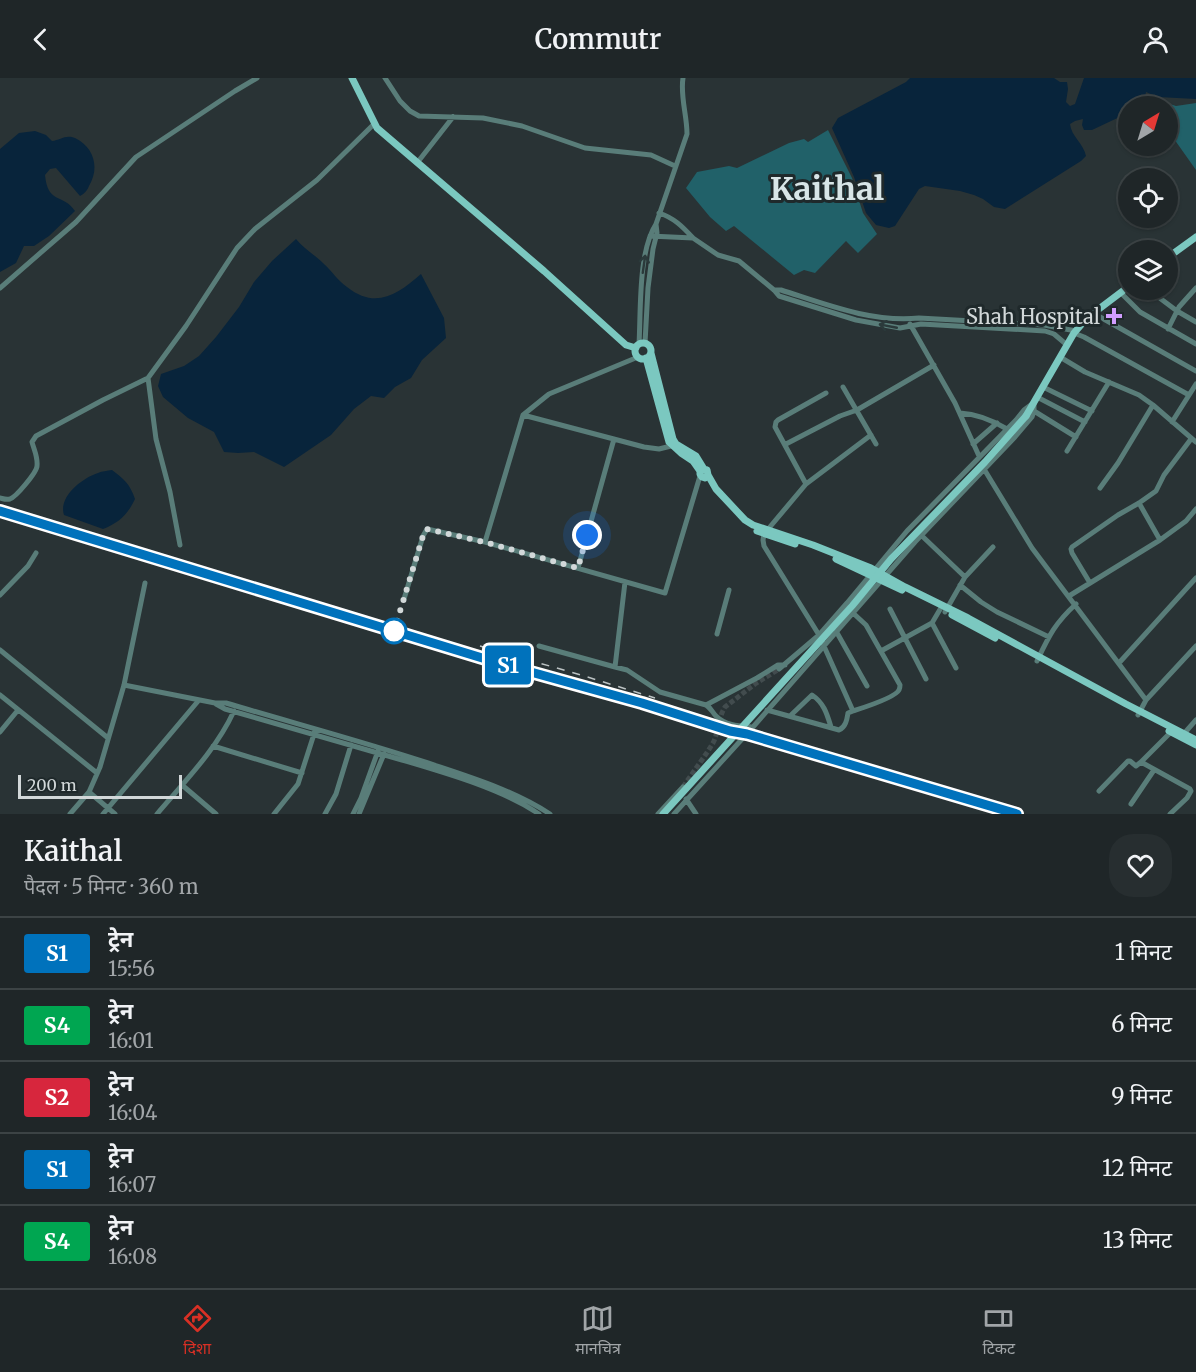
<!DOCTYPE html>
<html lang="hi">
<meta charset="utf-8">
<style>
body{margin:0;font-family:Merriweather,"Noto Sans Devanagari",serif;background:#272e30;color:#f1f3f6;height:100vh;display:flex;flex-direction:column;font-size:22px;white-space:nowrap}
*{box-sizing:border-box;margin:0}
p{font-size:20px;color:#a1a5a8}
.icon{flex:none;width:33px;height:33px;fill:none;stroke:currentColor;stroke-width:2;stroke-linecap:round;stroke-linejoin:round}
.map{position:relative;height:736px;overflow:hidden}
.panel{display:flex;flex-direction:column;background:#1f2628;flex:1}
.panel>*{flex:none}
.badge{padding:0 12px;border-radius:4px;font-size:21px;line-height:39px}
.needle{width:39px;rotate:38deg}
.controls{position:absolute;left:1118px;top:18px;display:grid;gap:12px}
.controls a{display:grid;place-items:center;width:60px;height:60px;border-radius:50%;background:#1f2628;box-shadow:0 2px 4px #0004,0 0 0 2px #3c4345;font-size:30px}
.scale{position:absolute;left:18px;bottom:15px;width:164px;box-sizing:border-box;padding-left:6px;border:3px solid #d2d8d9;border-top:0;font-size:16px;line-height:21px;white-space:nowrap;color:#d2d8d9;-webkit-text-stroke:4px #1f292b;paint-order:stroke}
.you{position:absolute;width:30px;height:30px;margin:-15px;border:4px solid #fff;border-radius:50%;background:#1a73e8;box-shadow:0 0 0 9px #1a73e833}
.map>.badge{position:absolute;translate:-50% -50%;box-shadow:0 0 0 3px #fff}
.round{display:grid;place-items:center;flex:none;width:63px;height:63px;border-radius:24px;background:#272e30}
.headline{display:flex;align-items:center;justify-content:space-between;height:102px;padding:0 24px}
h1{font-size:28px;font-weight:600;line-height:45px}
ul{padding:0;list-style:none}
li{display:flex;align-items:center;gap:18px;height:72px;padding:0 24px;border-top:2px solid #3c4345}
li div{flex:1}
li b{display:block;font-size:22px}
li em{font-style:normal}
li .badge{min-width:66px;font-weight:700;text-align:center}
header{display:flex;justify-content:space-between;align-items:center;height:78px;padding:0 24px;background:#1f2628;font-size:27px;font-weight:600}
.menu{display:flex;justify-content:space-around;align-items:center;height:84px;border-top:2px solid #3c4345;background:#1f2628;font-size:16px;color:#a1a5a8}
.menu a{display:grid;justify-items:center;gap:3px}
.menu .selected{color:#d93025}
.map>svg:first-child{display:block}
.green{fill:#216169}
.water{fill:#08243b}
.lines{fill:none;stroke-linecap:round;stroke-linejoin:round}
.minor-tunnel{stroke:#424c4e;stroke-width:5;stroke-dasharray:5 2.5;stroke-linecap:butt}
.minor{stroke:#597d79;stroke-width:5}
.major{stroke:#7bc8c0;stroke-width:7}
.rail{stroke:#bbc2c3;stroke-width:1.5;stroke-dasharray:8 8;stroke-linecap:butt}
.major-bridge{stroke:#7bc8c0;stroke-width:7}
.oneway{stroke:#2b3a3b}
.line-casing{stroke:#fff;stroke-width:14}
.line{stroke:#0072bc;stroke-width:9}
.walk{stroke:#d2d8d9;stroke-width:6;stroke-dasharray:0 10.8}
.poi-dot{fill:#d09dfe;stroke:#1f292b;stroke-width:2}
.stop-dot{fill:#fff;stroke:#0072bc;stroke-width:3}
.labels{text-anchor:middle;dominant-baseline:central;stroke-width:6;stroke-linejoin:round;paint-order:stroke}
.poi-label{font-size:20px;fill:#d2d8d9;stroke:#1f292b;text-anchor:end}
.town-label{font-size:32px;font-weight:bold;fill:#d8e5e7;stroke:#1f292b}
</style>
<header><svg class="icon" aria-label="back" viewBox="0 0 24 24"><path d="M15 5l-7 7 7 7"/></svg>Commutr<svg class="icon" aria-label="person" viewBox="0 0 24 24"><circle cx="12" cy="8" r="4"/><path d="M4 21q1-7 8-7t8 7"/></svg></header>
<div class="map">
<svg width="1196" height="736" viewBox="0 0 1196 736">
<rect width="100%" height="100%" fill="#293335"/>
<path class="green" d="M1149,19L1176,28L1196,25V92L1167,51V28H1143Z
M828,52L852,100L863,135L877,156L858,175L846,163L815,195L804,192L794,197L734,148L726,153L710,139L686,110L697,94L729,88L737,90L789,65L804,61L808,64Z"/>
<path class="water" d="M910,0H1054L1060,4H1067L1068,11L1066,24L1070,28L1075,26L1084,0H1196V21L1158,19L1146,14L1144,23L1138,28H1128V35L1092,52H1084L1082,47L1083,41L1075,43L1070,46C1071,58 1084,66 1086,78L1081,83L1005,131L994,129L983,121L974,117L960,113L925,108L919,111L895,148L889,150L876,147L866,135L854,99L832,50L838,40L906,4Z
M35,53L46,57L52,63C60,62 66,56 75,60C94,69 100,90 89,108C87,113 85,115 80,118L56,90L50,91L45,97C48,127 63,115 75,133L49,158L34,168H24L16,185L0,194V71L19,55Z
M296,161C304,171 315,177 324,186C332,193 338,203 347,209C376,232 398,216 421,196L444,240L446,260L422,282L411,300L395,309L384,320L371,318L354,331L331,357L284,389L254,374L238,375L224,374L214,354L188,340L163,319L158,308L161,296L184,288L199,278L216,259L239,229L254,204L272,183Z
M112,392C124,401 130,406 135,421C128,436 119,445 103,451L64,437C58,419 82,400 98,395C102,393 107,393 112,392Z"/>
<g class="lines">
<path class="minor-tunnel" d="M683,709C693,694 704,680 713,665C719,653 718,640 725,629L755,606L779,591"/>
<path class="minor" d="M385,0L400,23L410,33L419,38L483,40L522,48L585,70L651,77L675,88
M417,85L453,39
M659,135C674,140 682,148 693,160
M650,158L693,160L718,177L739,183L774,212L779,218L856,242L900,250L921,246L1045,253L1054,256L1067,267
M0,210L76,144L136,79L235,13L257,0
M774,212H781C825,226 872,245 919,240L1044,247L1076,253
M1149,212L1177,233L1196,244
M1121,215L1140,234L1196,266
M1093,235L1196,293
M910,246L955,325L979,378
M1168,251L1179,229L1196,210
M1074,255L1084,259L1189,317
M645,265L648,210L653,171L657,155L656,146
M639,266C641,232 638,174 656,146L687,56C687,37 680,18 683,0
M1060,279L1085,294L1139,317L1153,327L1196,364
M843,309L876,366
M1043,309L1092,333
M1037,319L1085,344
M1034,333L1076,359
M960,335C977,336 992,342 1007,351
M523,337L644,369L659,371L675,367
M1172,344L1196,306
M786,366L840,338L857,332L934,287
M973,366L997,345
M1067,373L1109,304
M984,391L1032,470L1146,622L1138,637
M806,406L775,349L776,344L778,342L826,315
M1100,410L1118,385L1153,327
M0,420C4,421 6,422 10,421C16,419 37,394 37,388C38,379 34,372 32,364L36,358L103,322L148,300
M1139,425L1160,462
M921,457L965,499
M485,464L523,337L549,316L638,279
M180,467L170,414L156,361L148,300L186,248L237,170L255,151L317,102L374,46
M578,490L614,361
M1090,505L1072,475L1071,471L1072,469L1118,437L1139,425L1156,413L1164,397L1191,361
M960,507L981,524L997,534L1049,559
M0,517L28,488L36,475
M1069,518L1160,462L1186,443L1196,431
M404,521L423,458L427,451L485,464L665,515L700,398
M890,531L926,601
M945,534L965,499L993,469
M853,535L866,547L900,607C900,609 900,610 899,612C895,620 862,630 853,633L819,557L764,468L763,462L764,456L806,406L871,357
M932,545L956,590
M836,553L867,608
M717,556L729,512
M539,568L615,589L625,504
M0,572L108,660
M881,573L932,545L942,528
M1037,583C1049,558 1055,545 1076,526
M1119,585L1196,500
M615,589L627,592L660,614L706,627C711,630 712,634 716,638C726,648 740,648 753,649L915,464L1015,359L1032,339L1034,333V325
M779,591L819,557L847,525L907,453L1016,342L1024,332L1032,326
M124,607L215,625H226C293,645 361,663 428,685C470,699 513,712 550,736
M0,617L97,695
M1146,622L1196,568
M216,626L225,631C284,648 343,665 402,682C446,695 502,711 539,736
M706,627L757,600L778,587H785
M767,632L839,652C846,649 847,641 848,635L853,633
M790,638L812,617C824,625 827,636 831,649
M0,654L18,632
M1181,659L1196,642
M213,668L302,695
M182,707L216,736
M1099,713L1128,683H1130L1136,688L1141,684
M89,714L115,736
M686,721L696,736
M1131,726L1154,692
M70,736L89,714L100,689L124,607L145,505
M103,736L199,622
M157,736C185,703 216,672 234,633
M274,736L298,706L315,653
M325,736L336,716L351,667
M353,736L361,720L378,673
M359,736L384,676
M658,736L683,709
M674,736L753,649
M1170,736L1187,720L1191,713L1190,711L1141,684L1171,654"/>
<path class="major" d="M352,0L377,50L544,193L626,267L636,270
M1167,180L1196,159
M635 273a8 8 0 1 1 16 0a8 8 0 1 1-16 0Z
M651,275L673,361L676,366L696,378L704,391
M646,280L669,364L681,375L693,383L700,393
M1026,338L1074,255L1087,240L1128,209
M708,397L705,400L702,399L700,396V393L703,391L707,392L708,397L716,411L745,442L753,447L813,467L871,490L905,509L968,540L1126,626L1196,662
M757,453L795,466
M836,481L902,512
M952,537L995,560
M1169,653L1196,667"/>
<path class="rail" d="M0,433L502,586L746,656L1016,736
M480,568L581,597L655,620"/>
<path class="major-bridge" d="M663,736L852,528L891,481L985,384L1026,338"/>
</g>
<defs><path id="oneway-shaft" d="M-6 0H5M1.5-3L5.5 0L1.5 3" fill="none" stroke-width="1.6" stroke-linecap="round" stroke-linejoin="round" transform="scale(1.5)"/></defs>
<g class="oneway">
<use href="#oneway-shaft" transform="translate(644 186) rotate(-82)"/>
<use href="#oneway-shaft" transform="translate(888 248) rotate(-169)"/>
</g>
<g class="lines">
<g class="line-casing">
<path id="line" d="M0,433L502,586L642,625L730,653L747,656L1017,736"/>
</g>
<use href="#line" class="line"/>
<path class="walk" d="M394,553L423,458L427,451L484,464L578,490L587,457"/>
</g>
<path class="poi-dot" d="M1111 229h6v6h6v6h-6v6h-6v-6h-6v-6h6z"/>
<circle class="stop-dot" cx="394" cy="553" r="12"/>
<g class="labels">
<g class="poi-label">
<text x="1100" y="238">Shah Hospital</text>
</g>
<g class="town-label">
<text x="827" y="111">Kaithal</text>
</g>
</g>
</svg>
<div class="controls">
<a><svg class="needle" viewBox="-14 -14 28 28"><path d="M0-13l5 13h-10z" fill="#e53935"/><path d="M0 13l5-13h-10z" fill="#a1a5a8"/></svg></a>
<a><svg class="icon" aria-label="locate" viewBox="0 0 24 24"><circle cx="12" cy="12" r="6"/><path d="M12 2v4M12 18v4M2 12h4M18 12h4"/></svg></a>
<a><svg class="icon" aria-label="layers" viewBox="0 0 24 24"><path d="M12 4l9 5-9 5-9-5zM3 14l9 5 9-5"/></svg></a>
</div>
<div class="scale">200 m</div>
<div class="you" style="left:587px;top:457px"></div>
<b class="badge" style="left:508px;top:587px;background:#0072bc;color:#fff">S1</b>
</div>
<section class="panel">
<div class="headline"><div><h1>Kaithal</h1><p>पैदल · 5 मिनट · 360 m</p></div><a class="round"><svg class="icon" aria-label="heart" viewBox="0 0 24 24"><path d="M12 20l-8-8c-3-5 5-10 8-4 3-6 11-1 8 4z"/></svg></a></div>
<ul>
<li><span class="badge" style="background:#0072bc;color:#fff">S1</span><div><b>ट्रेन</b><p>15:56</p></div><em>1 मिनट</em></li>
<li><span class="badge" style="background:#00a651;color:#fff">S4</span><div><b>ट्रेन</b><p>16:01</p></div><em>6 मिनट</em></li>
<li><span class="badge" style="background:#d7263d;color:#fff">S2</span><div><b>ट्रेन</b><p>16:04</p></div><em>9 मिनट</em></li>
<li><span class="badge" style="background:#0072bc;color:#fff">S1</span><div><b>ट्रेन</b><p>16:07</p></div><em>12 मिनट</em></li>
<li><span class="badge" style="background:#00a651;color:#fff">S4</span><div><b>ट्रेन</b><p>16:08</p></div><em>13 मिनट</em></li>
</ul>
</section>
<nav class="menu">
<a class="selected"><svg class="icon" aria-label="directions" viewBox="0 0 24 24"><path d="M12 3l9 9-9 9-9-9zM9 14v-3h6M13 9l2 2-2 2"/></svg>दिशा</a>
<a><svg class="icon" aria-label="map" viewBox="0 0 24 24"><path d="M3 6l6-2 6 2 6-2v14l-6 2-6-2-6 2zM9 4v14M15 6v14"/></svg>मानचित्र</a>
<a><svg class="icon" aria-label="tickets" viewBox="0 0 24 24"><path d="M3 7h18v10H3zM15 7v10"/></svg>टिकट</a>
</nav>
